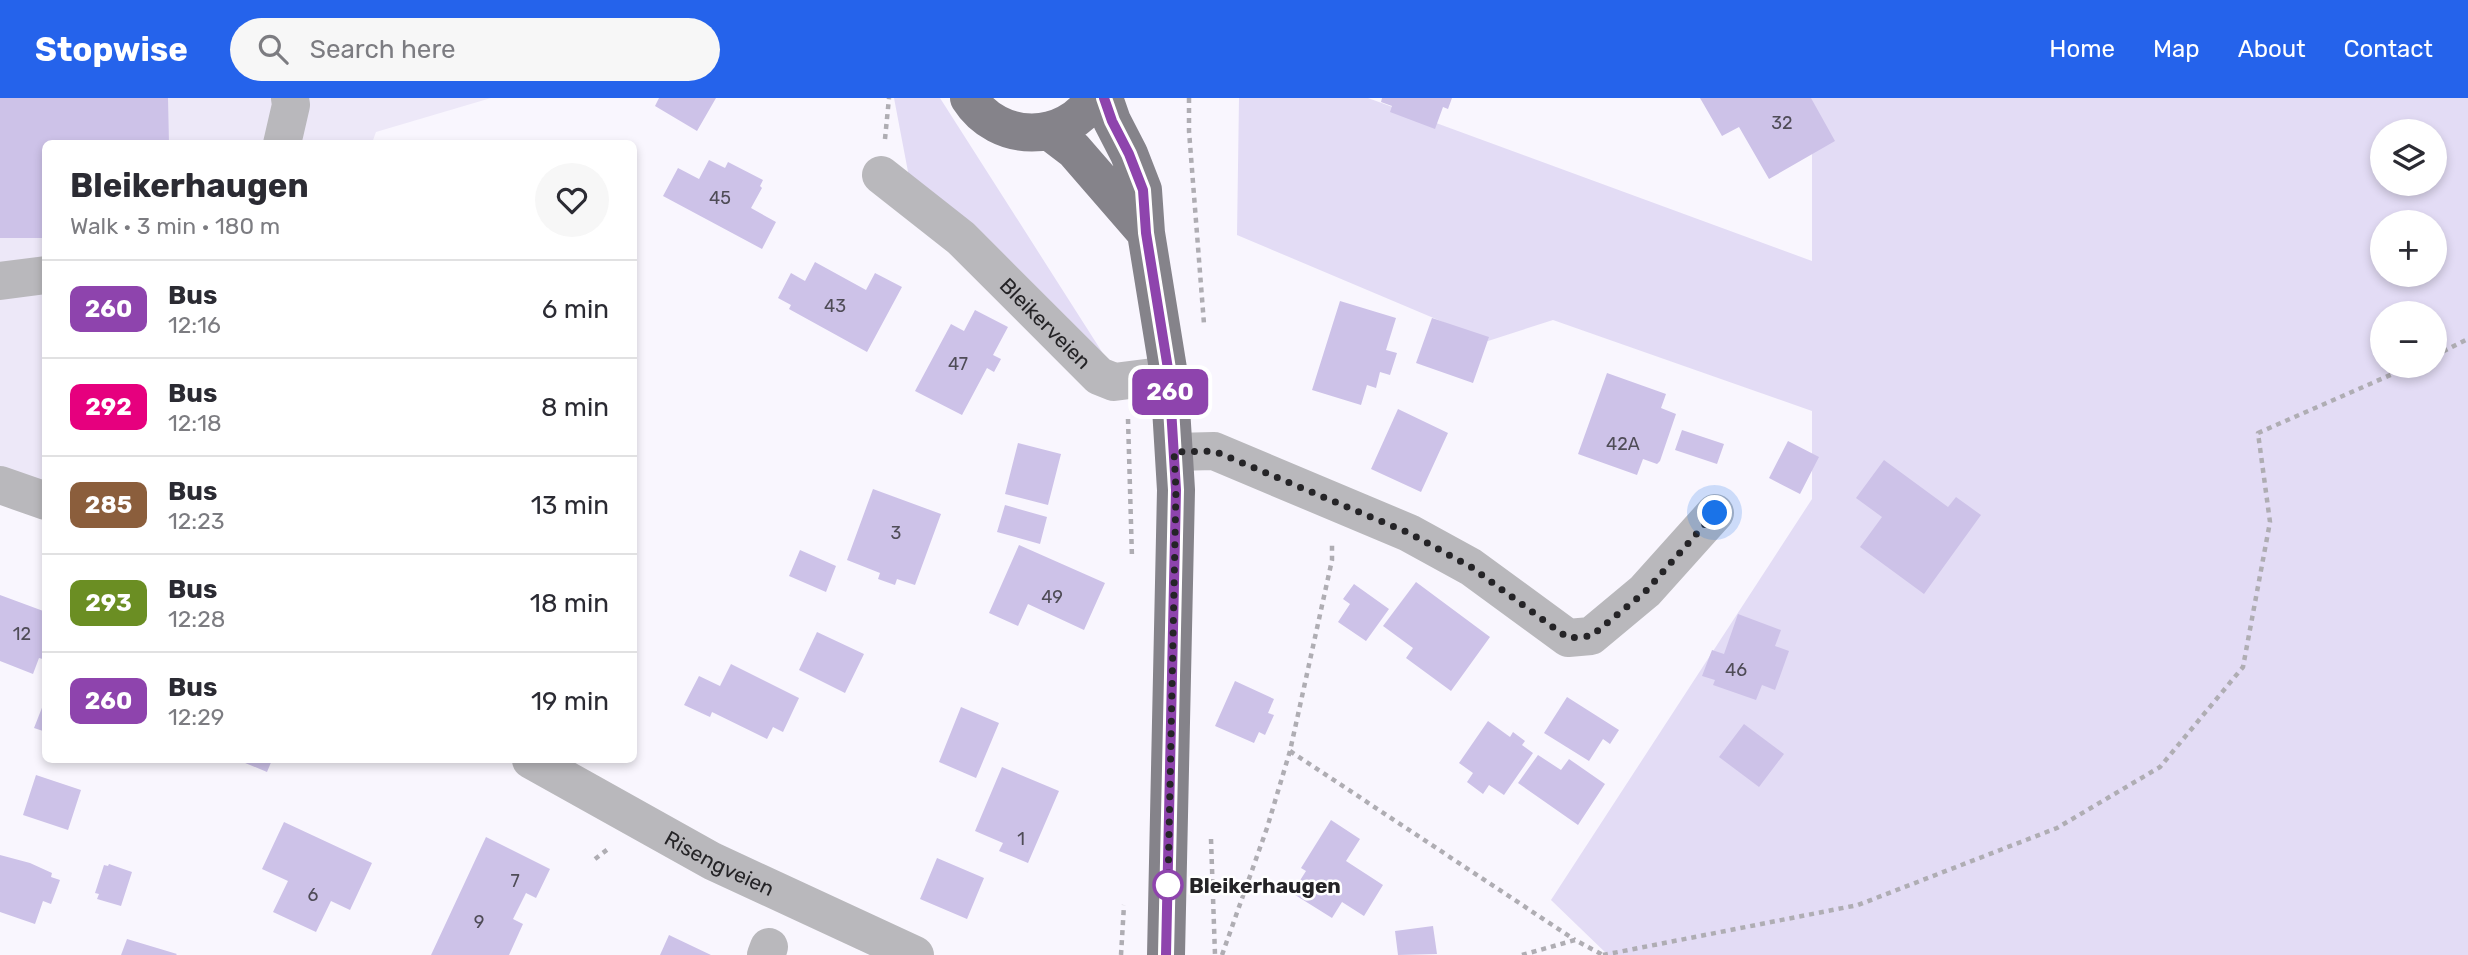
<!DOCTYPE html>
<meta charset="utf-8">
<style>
body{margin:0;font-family:Rubik,sans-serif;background:#f7f7f7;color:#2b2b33;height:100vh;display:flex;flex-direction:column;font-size:26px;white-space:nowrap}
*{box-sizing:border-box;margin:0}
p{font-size:23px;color:#7c7c81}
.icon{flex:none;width:38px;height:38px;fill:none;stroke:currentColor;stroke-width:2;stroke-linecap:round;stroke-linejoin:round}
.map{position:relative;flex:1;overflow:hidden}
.drawer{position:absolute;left:42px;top:42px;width:595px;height:623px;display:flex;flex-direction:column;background:#fff;border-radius:10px;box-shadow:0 4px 10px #0003}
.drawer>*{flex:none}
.badge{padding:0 14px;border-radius:10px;font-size:24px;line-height:46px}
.buttons{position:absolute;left:2370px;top:21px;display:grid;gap:14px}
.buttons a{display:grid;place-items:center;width:77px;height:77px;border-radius:50%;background:#fff;box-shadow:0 4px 10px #0003;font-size:35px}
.you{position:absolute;width:35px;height:35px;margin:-18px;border:5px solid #fff;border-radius:50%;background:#1a73e8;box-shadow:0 0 0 10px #1a73e833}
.map>.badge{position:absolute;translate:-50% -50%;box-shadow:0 0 0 4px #fff}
.round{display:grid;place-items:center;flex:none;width:74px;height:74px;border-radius:37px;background:#f7f7f7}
.summary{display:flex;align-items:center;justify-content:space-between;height:119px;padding:0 28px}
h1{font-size:33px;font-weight:700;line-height:52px}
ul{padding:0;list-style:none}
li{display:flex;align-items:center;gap:21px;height:98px;padding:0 28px;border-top:2px solid #e1e1e2}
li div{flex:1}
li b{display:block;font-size:26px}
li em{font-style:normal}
li .badge{min-width:77px;font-weight:700;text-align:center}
header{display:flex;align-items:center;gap:42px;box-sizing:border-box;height:98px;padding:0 35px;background:#2563eb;color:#fff}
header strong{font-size:33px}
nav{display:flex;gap:38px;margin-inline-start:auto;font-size:24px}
.search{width:490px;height:63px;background:#f7f7f7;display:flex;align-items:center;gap:18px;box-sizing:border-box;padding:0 24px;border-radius:38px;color:#7c7c81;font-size:26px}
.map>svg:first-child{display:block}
.built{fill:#ede8f8}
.green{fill:#e3dcf5;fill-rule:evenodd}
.building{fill:#cdc2e8}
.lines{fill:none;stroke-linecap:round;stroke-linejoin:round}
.path{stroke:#afadb3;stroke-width:4.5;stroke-dasharray:5 5;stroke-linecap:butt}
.minor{stroke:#b9b8bc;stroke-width:38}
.major{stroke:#85838a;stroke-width:38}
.line-casing{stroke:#fff;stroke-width:16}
.line{stroke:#8e44ad;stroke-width:10}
.walk{stroke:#252427;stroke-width:7;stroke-dasharray:0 12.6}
.stop-dot{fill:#fff;stroke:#8e44ad;stroke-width:3.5}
.labels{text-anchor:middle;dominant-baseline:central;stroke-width:5;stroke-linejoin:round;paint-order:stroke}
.number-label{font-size:18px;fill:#4f4c57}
.street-label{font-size:21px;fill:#252427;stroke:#fff}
.stop-label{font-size:21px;font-weight:bold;fill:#252427;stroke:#fff;text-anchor:start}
</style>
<header>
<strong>Stopwise</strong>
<div class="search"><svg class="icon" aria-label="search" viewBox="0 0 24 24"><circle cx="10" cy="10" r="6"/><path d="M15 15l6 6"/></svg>Search here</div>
<nav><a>Home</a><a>Map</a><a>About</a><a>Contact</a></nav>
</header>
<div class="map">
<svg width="2468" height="857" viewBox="0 0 2468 857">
<rect width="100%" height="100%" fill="#f9f6fe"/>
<path class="built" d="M0,0H491L376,34L372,45L46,46L45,394L0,380Z"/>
<path class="green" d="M894,0H940L1111,268L909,79Z
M1239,0H1368L1812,163V9L1805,0H2468V857H1608L1551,802L1812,401V313L1553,222L1488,243L1237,137ZM2382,33H2434V86H2382ZM2382,124H2434V177H2382ZM2382,215H2434V268H2382Z"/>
<path class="building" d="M0,0H168L169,46H46V140H0Z
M659,0H716L697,33L655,8Z
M1382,0H1452L1448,11L1443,9L1435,31L1390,14L1392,8L1381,4Z
M1700,0H1811L1835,43L1769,81L1739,29L1722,38Z
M709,62L725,70L728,64L763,82L760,88L762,90L751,110L776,124L762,151L663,98L678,70L699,81Z
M815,164L866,192L875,175L902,189L867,254L789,211L791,207L778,200L791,175L805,183Z
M1340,203L1396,220L1386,252L1397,255L1390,277L1380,274L1376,290L1367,287L1361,307L1312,292Z
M975,212L1008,229L993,257L1001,261L994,274L987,270L962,317L915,293L951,226L964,233Z
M1432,220L1489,239L1473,285L1416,265Z
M1607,275L1666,296L1661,310L1676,316L1660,363L1657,366L1643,361L1637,377L1578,356Z
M1398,311L1448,335L1421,394L1371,371Z
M1682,332L1724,346L1717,366L1675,352Z
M1788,343L1819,359L1800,396L1769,380Z
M1018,345L1061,356L1048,407L1005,396Z
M1884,362L1948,409L1956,399L1981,417L1924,496L1860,449L1882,419L1856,400Z
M873,391L941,416L915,487L897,481L895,487L878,481L880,475L847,462Z
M1005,407L1047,419L1040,446L997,434Z
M1019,447L1105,485L1084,532L1028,506L1018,528L989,515Z
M800,452L836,468L826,494L789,478Z
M1416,484L1490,539L1451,593L1406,560L1413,550L1383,528Z
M1354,486L1389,511L1366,543L1338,524L1350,506L1343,501Z
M0,497L46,514V562L39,560L33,576L0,563Z
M1738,516L1781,532L1775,548L1789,553L1775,592L1762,587L1756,602L1713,587L1715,582L1702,578L1712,552L1724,556Z
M817,534L864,556L845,595L799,572Z
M731,566L799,600L783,634L773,629L767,641L712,614L710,619L684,607L699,578L720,588Z
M1235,583L1274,601L1268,615L1274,617L1265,637L1259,634L1254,645L1215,628Z
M1567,599L1619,632L1610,646L1603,641L1589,663L1544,635Z
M45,602H46V634L34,630Z
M961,609L999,625L976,680L939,664Z
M1488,623L1510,639L1513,634L1525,643L1522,647L1533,655L1504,697L1489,687L1483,696L1467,684L1473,675L1459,665Z
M1744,626L1784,656L1759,689L1719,659Z
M1538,657L1561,672L1569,661L1605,686L1578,727L1518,685Z
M238,662H272L267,674Z
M1002,669L1059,693L1028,765L999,753L1003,745L975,733Z
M36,677L81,692L68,732L23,717Z
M1331,722L1360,741L1346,763L1383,787L1364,818L1342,804L1332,820L1292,795L1306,773L1301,770Z
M284,724L372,765L350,812L331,803L316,834L273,814L288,783L262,771Z
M486,739L550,771L536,800L526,795L513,821L523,826L509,857H431Z
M0,757L30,765L52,775L51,779L60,782L51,806L43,803L35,826L0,814Z
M937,760L984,780L967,821L920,801Z
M109,766L132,774L121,808L97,801L99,796L95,795L104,767L108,768Z
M1433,828L1437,856L1398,857L1395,833Z
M669,837L711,857H660Z
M127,841L177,856L176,857H121Z"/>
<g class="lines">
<path class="path" d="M1189,0V33L1204,226
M885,41L889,0
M2434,258L2468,241
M1128,321L1132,460
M1290,653L1575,842
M1211,741L1215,857
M595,761L608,751
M1121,857L1124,807
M1222,857L1267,730L1290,653L1332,462V444
M1522,857L1575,842L1603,857
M1603,857L1858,807L2057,730L2160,669L2243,569L2270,424L2258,335L2411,268"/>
<g class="minor">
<path d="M282,46L291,7L290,0"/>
<path id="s1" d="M881,77L961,140L1099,278L1114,284L1169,277"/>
<path d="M0,183L46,177"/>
<path d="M1174,354L1214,353L1409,435L1471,469L1568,540L1591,538L1645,493L1715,415"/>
<path d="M0,387L46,403"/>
<path id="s2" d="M531,662L712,763L915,857"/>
<path d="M766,857L769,849"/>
</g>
<path class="major" d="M969,0C998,46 1066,46 1094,0
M1104,0L1112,23L1129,56L1143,92L1146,135L1169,277L1176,392L1166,857
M1049,33L1074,52L1146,135"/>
</g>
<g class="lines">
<g class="line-casing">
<path id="line" d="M1104,0L1112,23L1129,56L1143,92L1146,135L1169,277L1176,392L1166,857"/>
</g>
<use href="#line" class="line"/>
<path class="walk" d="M1168,787L1176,392L1174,354L1214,353L1409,435L1471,469L1568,540L1591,538L1645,494L1715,415"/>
</g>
<circle class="stop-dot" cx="1168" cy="787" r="14"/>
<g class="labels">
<g class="number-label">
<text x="1782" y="25">32</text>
<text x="720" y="100">45</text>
<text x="835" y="208">43</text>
<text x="958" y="266">47</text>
<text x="1623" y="346">42A</text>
<text x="896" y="435">3</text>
<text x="1052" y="499">49</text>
<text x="22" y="536">12</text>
<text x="1736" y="572">46</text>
<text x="1021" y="741">1</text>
<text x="515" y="783">7</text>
<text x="313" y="797">6</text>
<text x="479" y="824">9</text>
</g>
<g class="street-label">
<text stroke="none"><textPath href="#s1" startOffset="222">Bleikerveien</textPath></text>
<text stroke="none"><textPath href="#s2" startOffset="215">Risengveien</textPath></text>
</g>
<g class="stop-label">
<text x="1189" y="787">Bleikerhaugen</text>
</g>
</g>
</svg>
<div class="buttons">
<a><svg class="icon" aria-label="layers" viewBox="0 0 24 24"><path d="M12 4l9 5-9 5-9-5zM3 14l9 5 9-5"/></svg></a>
<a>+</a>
<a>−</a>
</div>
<div class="you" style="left:1715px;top:415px"></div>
<b class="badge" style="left:1170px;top:294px;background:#8e44ad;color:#fff">260</b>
<section class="drawer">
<div class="summary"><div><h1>Bleikerhaugen</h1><p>Walk · 3 min · 180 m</p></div><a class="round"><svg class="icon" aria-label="heart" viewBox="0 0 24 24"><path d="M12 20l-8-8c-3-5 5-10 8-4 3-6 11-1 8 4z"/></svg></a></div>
<ul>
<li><span class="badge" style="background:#8e44ad;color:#fff">260</span><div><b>Bus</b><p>12:16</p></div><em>6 min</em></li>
<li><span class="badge" style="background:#e6007e;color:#fff">292</span><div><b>Bus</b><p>12:18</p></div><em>8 min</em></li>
<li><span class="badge" style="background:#8b5e3c;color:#fff">285</span><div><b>Bus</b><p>12:23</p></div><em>13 min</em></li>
<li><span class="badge" style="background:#6b8e23;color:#fff">293</span><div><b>Bus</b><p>12:28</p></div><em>18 min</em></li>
<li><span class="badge" style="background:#8e44ad;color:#fff">260</span><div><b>Bus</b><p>12:29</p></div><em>19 min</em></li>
</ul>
</section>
</div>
